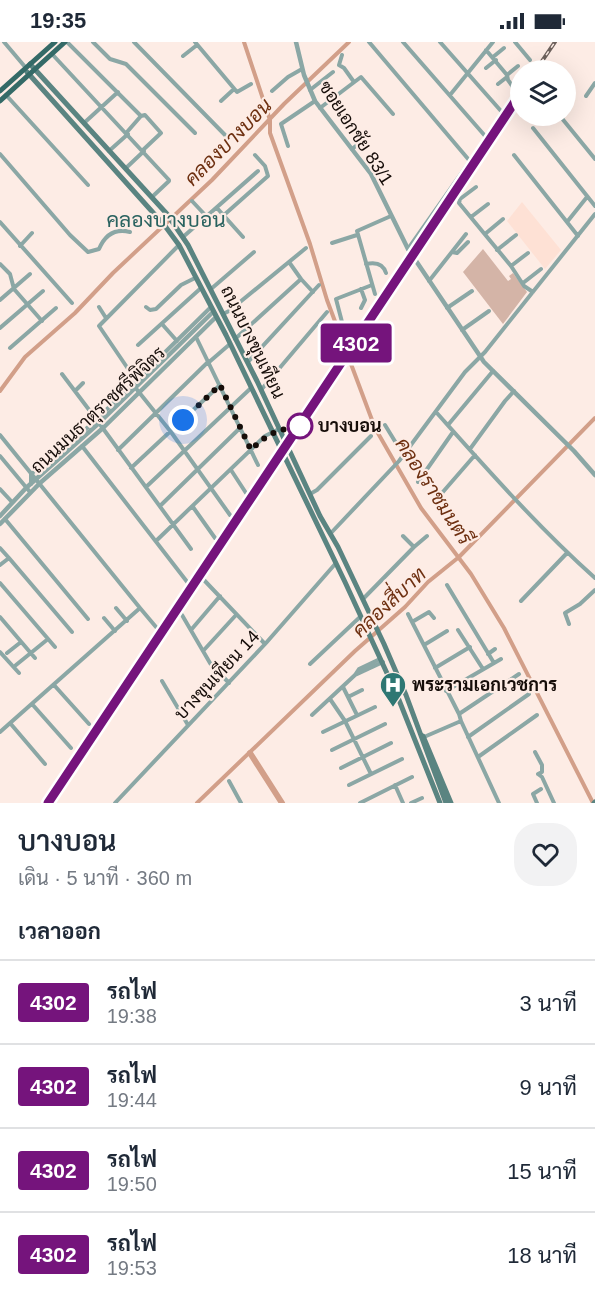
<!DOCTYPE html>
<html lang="th">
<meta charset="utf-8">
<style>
body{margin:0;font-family:Arial,Sarabun,sans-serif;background:#f2f2f3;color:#1f2937;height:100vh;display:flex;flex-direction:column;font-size:22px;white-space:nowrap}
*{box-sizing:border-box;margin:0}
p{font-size:20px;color:#747a83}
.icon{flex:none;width:33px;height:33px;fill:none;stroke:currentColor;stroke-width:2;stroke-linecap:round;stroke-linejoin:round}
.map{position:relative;height:761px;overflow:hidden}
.drawer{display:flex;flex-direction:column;background:#fff;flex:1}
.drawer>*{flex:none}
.badge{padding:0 12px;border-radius:4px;font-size:21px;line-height:39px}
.controls{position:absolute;left:510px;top:18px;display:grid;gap:12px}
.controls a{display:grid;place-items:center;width:66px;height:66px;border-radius:50%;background:#fff;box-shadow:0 6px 24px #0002;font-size:30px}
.you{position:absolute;width:30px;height:30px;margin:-15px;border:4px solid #fff;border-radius:50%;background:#1a73e8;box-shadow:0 0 0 9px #1a73e833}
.map>.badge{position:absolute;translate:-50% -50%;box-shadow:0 0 0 3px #fff}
h2{padding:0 18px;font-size:22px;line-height:54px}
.round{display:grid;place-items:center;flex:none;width:63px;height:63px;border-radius:24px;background:#f2f2f3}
.overview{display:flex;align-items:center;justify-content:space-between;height:102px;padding:0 18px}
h1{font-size:28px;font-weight:600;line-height:45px}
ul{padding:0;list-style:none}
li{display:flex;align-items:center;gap:18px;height:84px;padding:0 18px;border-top:2px solid #e0e1e3}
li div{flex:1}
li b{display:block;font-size:22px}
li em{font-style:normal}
li .badge{min-width:66px;font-weight:700;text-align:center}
.status{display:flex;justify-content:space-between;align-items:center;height:42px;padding:0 30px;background:#fff;direction:ltr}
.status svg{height:16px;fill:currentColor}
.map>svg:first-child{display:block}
.built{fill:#fee1d5}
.green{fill:#d4b4a7}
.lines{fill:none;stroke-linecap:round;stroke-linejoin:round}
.canal{stroke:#d29f89;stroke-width:4}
.river{stroke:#d29f89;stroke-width:6}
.minor{stroke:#8ba7a5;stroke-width:4}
.tertiary{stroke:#8ba7a5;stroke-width:4.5}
.secondary{stroke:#5a8481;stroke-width:5}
.primary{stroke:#346a67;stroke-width:5}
.rail-casing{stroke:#6d615c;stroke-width:4}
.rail{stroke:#fdece5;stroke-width:1.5;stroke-dasharray:4.5;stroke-linecap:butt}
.line-casing{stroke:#fff;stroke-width:14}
.line{stroke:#75147c;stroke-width:9}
.walk{stroke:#160d09;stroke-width:6;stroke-dasharray:0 10.8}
.stop-dot{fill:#fff;stroke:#75147c;stroke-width:3}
.labels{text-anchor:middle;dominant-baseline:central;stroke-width:4.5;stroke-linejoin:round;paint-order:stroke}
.street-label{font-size:18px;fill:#160d09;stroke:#fdece5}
.stop-label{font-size:18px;font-weight:bold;fill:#160d09;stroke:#fdece5;text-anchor:start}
.poi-label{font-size:18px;font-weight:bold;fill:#160d09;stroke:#fdece5;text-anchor:start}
.water-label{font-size:20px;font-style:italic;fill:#6e3011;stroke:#fdece5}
.quarter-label{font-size:21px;fill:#29625f;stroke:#fdece5}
</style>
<div class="status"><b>19:35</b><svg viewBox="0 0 49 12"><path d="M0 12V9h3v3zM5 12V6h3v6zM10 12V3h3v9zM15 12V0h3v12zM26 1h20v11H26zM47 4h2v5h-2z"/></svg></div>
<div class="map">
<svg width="595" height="761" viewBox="0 0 595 761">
<rect width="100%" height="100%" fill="#fdece5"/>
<path class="built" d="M522,160L561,208L545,227L507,179Z"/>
<path class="green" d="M483,207L508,239L511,237L509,234L513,231L527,250L503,282L463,230Z"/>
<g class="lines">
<path class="canal" d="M244,0L270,78V91L310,202L327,258L375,386L421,466L471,532L504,586L593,761
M0,349L25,315L75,271L113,231L212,138L284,62L349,0
M197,761L355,609L405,565L428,540L459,515L595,376"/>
<path class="river" d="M250,711L282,761"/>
<path class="minor" d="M4,0L26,26
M67,0L141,74L145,73L161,91L143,108
M93,0L110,17L126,22L195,91
M134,0L226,94
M195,0L237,50L251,42
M369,0L469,118
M403,0L486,95
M440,0L501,69
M515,0L530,18
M486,8L507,33
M52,12L169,138V139L152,155
M342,13L339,23L344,26L354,40
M183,14L197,3
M493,15L504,6
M486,26L496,18
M498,42L507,35
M310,48L333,30
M515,48L508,38L507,33L518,24
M272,49L288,35L302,27
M6,53L88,143
M450,53L493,0
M586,54L595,41
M221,59L234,47
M320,66L361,35L393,72
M560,74L595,117
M84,81L118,50
M533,86L595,164
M127,90L141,74
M288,104L281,82L315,59
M352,107L362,99
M109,109L128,92
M0,112L70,193L88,210L99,207C105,193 115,186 130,190
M514,113L578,194
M126,126L144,109
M476,145L460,157L459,161L511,224L524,244L533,250
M192,159L207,175
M217,166L243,195
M224,173L268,134L265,124L255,113
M471,175L488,162
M0,180L72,261
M567,180L587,155
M485,192L503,177
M183,195L258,129
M332,201L357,193
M20,204L32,191
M408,207L475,112
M497,208L516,193
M452,210L457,211L468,200
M289,220L301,237
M0,222L10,232L14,247L42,279
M366,222C375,220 383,221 386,231
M511,224L528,211
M429,239L466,192
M523,241L541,227
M211,247L254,210
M375,252L357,189L391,174
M0,258L30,232
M99,265L106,276
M146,265L150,268L156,267L181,243L195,236
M361,266L365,258L361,247
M447,266L472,249
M223,272L229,269L306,206
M162,282L177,299
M347,285L342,280L336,257L372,243
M0,286L43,249
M462,288L489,269
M196,295L258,423
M235,297L301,237L313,250
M138,303L201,246
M10,306L56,266
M248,320L319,243
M208,321L230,302
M62,332L96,377
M137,340L99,284L179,203
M134,344L171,390L230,473
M261,348L327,270
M75,349L83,341
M436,370C487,427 538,485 595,536
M99,381L191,507
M385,383L396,401L408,407
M448,383L493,329
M0,393L140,566L0,690
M82,404L188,541
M470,407L505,359L514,349
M118,408L208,320
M0,414L30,450
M131,426L220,343
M231,428L246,451
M418,440L453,390
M31,442V432L93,381L211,265
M146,445L251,346
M0,447L12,460
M442,451L475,413
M310,452L317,448L371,394
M160,464L241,385
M193,465L215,496
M5,477L88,577
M331,491L399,419L465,330L485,310L595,172
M403,494L414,505
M156,499L265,394L279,387
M0,506L9,516L0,523
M9,516L72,590
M203,537L265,602
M0,541L55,605
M447,543L494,621
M363,557L414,505L427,494
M521,559L567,511
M116,566L127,579
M140,566L156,585
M408,572L459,672L461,679L499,761
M182,573L210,621L229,641
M0,575L35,616
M104,576L115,589
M371,576L404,545
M412,580L429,570L434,576
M569,582L565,571L580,562L595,548
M191,588L220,554
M458,588L483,627
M424,603L447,589
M203,609L236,573
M0,610L19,631
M7,611L21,600
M488,612L495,607
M310,622L360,575
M16,623L48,597
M435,626L470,605
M355,633L383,620
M162,639L188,683
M54,643L89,682
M343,645L357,673
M446,649L501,617
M348,655L362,648
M330,657L345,679L371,732
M32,662L71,706
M459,672L519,632
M312,673L355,633L359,627L380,617
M10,681L45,722
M323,690L375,665
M424,695L461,679
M468,695L529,652
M332,708L385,682
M535,710L542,723V730L538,732L542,735L554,761
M478,715L537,673
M341,726L391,701
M229,739L241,761
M349,743L402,717
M395,743L403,761
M115,761L266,601L336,521
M360,761L412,735
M411,761L422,756
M537,761L533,752L541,747"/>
<path class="tertiary" d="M296,0L304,33L315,59L371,132L408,207L484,320L574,409L595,433
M0,474L26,446L99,381L213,270
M0,482L40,441L103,386L216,275"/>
<path class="secondary" d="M30,22L167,172L188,203L257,339L320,474L338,505L384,602L406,653L446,761
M27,30L165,184L179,203L226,293L345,540L397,653L440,761
M423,694L451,761
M594,761L595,760"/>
<path class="primary" d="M0,49L55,0
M0,59L65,0"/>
<g class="rail-casing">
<path id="rail" d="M536,28L555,0
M48,761L520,52"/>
</g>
<use href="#rail" class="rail"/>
</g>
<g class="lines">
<g class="line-casing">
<path id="line" d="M48,761L520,52"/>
</g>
<use href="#line" class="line"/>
<path class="walk" d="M183,378L220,343L251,408C268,391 277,388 300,384"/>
</g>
<defs>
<g id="hospital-pin" transform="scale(1.35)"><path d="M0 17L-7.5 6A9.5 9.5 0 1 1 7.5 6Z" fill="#2e7773" stroke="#fdece5"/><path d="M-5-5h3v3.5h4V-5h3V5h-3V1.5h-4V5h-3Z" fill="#fff"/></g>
</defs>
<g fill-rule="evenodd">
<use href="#hospital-pin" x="393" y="643"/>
</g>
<circle class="stop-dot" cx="300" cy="384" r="12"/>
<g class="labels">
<g class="street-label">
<text transform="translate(356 91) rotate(57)">ซอยเอกชัย 83/1</text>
<text transform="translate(253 300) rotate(64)">ถนนบางขุนเทียน</text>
<text transform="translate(98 368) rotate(-43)">ถนนมนธาตุราชศรีพิจิตร</text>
<text transform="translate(217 633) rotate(-47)">บางขุนเทียน 14</text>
</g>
<g class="stop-label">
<text x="318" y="384">บางบอน</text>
</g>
<g class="poi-label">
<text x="412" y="643">พระรามเอกเวชการ</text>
</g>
<g class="water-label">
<text transform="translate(228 100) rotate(-45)">คลองบางบอน</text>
<text transform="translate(434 449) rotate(57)">คลองราชมนตรี</text>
<text transform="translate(389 560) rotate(-43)">คลองสี่บาท</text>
</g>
<g class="quarter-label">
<text x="166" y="177">คลองบางบอน</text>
</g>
</g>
</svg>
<div class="controls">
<a><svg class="icon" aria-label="layers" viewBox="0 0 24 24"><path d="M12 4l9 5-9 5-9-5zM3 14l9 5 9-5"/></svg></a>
</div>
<div class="you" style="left:183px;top:378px"></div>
<b class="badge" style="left:356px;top:301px;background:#75147c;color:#fff">4302</b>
</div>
<section class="drawer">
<div class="overview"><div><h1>บางบอน</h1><p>เดิน · 5 นาที · 360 m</p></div><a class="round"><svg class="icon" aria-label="heart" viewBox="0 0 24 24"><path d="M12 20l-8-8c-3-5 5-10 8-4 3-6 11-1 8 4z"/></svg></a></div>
<h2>เวลาออก</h2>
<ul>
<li><span class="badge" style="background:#75147c;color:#fff">4302</span><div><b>รถไฟ</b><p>19:38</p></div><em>3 นาที</em></li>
<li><span class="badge" style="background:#75147c;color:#fff">4302</span><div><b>รถไฟ</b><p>19:44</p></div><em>9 นาที</em></li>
<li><span class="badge" style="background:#75147c;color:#fff">4302</span><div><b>รถไฟ</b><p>19:50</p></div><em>15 นาที</em></li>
<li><span class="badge" style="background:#75147c;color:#fff">4302</span><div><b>รถไฟ</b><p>19:53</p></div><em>18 นาที</em></li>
</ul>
</section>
